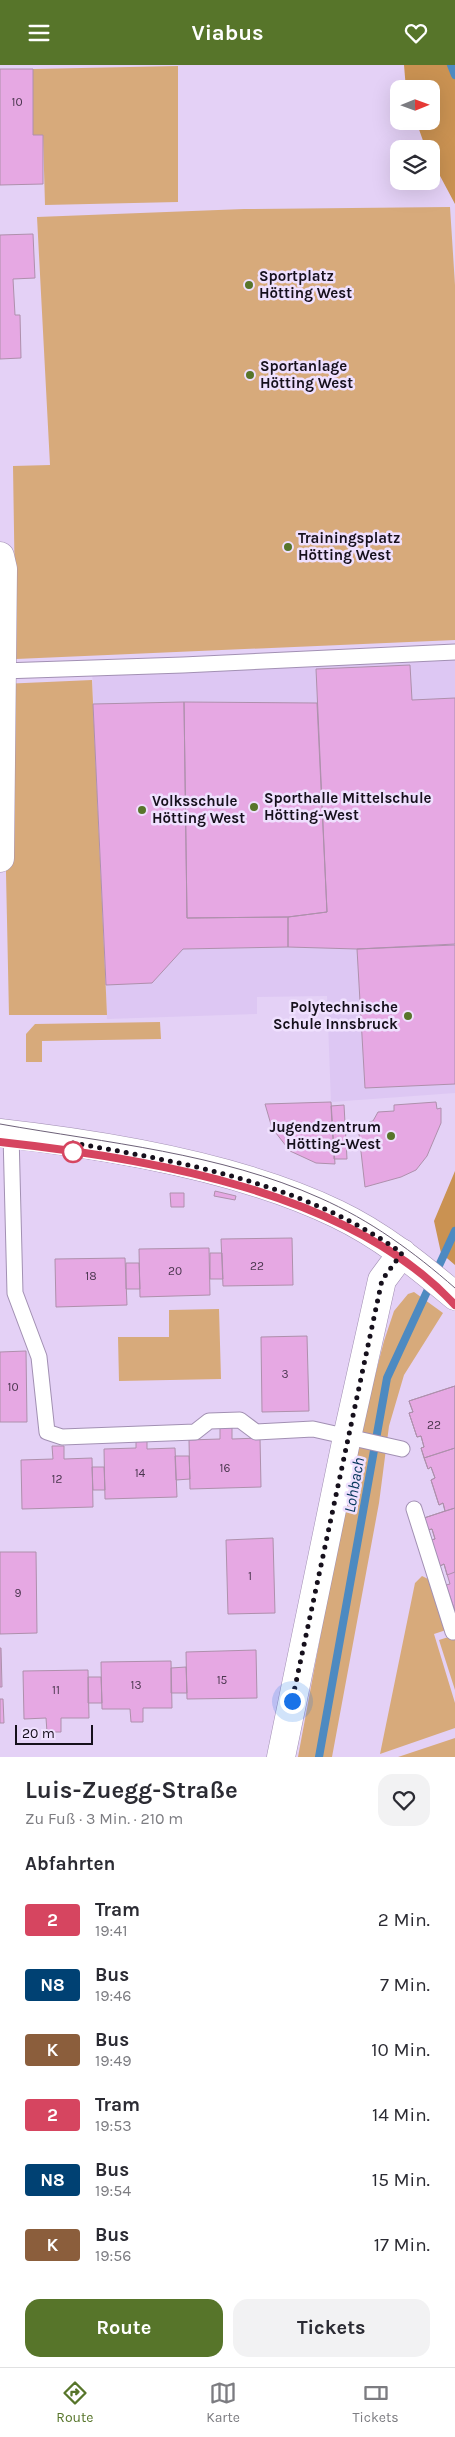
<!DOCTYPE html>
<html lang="de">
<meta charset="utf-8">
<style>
body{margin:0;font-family:Karla,sans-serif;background:#f2f2f3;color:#2b2b33;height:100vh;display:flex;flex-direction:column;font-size:19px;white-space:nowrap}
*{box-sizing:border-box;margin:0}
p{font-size:16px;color:#7c7c81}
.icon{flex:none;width:28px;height:28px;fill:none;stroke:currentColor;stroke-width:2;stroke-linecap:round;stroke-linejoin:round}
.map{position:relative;height:1692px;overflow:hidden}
.sheet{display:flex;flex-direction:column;background:#fff;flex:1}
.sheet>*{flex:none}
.badge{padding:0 10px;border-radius:4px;font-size:18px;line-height:32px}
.needle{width:32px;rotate:89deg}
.controls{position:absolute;left:390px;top:15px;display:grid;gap:10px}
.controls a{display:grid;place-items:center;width:50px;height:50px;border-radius:10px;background:#fff;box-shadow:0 5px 20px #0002;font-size:25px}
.scale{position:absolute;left:15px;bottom:12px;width:78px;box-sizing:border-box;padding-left:5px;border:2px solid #16101c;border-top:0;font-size:14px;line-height:18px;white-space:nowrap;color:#16101c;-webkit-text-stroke:4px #efe0fe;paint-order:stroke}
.you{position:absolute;width:25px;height:25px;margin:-12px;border:4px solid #fff;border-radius:50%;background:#1a73e8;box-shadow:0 0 0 8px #1a73e833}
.map>.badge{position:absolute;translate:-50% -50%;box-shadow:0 0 0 2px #fff}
h2{padding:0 25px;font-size:19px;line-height:45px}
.round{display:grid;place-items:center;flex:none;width:52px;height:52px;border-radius:15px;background:#f2f2f3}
.summary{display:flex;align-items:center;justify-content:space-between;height:85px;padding:0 25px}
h1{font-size:24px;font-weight:700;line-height:38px}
.button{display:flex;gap:10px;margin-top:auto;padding:10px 25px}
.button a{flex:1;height:58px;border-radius:15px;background:#57752a;color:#fff;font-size:20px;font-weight:700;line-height:58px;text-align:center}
.button a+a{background:#f2f2f3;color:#2b2b33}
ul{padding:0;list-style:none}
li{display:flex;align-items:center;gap:15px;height:65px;padding:0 25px}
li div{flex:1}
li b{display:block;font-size:19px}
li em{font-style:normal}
li .badge{min-width:55px;font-weight:700;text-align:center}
header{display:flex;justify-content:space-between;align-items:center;height:65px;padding:0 25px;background:#57752a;color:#fff;font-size:22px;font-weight:700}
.menu{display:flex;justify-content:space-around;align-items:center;height:70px;border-top:1px solid #e1e1e2;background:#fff;font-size:14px;color:#7c7c81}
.menu a{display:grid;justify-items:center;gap:2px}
.menu .selected{color:#57752a}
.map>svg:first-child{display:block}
.built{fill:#ddc7f3}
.green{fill:#d7aa7b}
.forest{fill:#ca9252}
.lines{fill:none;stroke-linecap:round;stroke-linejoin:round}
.stream{stroke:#4d8ac1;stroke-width:8}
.building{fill:#e6a8e3;stroke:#ae90ac}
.lane-casing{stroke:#a290b3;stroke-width:17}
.street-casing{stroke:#a290b3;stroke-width:29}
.secondary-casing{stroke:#a290b3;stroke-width:29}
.lane{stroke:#fff;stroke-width:15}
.street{stroke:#fff;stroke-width:28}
.secondary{stroke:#fff;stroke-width:28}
.tram{stroke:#6d6178;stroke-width:1}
.line-casing{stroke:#fff;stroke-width:11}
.line{stroke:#d64560;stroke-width:8}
.walk{stroke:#16101c;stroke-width:5;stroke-dasharray:0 9}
.poi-dot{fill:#57752a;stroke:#efe0fe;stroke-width:2}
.stop-dot{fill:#fff;stroke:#d64560;stroke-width:2.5}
.labels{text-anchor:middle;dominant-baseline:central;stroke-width:5;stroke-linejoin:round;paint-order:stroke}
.number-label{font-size:12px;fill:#4a364e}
.poi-label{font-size:15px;font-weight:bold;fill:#16101c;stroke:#efe0fe;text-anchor:start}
.water-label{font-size:16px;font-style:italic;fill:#07375c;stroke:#efe0fe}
</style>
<header><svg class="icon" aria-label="menu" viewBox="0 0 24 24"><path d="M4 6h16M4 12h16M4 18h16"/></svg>Viabus<svg class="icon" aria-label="heart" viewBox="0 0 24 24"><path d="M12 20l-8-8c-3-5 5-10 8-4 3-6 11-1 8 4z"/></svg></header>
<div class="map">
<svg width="455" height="1692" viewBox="0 0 455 1692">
<rect width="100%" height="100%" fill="#e4d1f6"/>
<path class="built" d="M455,587V1028L331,1037L327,931L257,932V949L107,954L92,603Z"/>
<path class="green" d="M178,1V137L45,140L43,70H33V4Z
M450,142L455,220V575L16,594L13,401L50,400L37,152L244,144Z
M92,615L107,950H9L2,619Z
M160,957L161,974L42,976V997H26V969L35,959Z
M414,1227L443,1248L404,1310L389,1361L379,1438L332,1692H298L352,1400L384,1276L394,1246L408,1229Z
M219,1244L221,1314L119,1316L118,1272H169V1245Z
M422,1511L430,1515L446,1565L434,1569L455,1638V1663L380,1689L415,1518Z
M455,1570V1625L439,1575Z
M455,1673V1692H398Z"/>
<path class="forest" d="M404,0H455V139L431,94V84H426L416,56H431V24H406Z
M455,1106V1200L441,1188L434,1156Z"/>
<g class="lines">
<path class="stream" d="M451,0L455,10
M319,1692L387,1313L455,1166"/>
</g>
<path class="building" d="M0,4H33V70H43V119L0,120Z
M33,169L35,213L13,214L15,250H20L21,293L0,294V170Z
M410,600L412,635L455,633V879L357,884L288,882V852L327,847L316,604Z
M184,637L317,638L327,847L288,852L187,853Z
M184,637L187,853L288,852V882L183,884L152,918L106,920L93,639Z
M455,880V1019L365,1023L357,884Z
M331,1037L335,1099L316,1098L290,1086L272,1063L265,1039Z
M436,1037L437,1044L441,1043V1058L427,1091L416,1105L401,1112L365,1122L359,1069L370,1065L369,1057L373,1056L378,1047L394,1046V1040Z
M344,1040L345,1058L332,1059L331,1041Z
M345,1058L347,1094H334L332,1059Z
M215,1126L236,1131L235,1135L214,1131Z
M170,1128H184V1142H171Z
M292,1173L293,1220L223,1221L221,1174Z
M209,1183L210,1230L140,1232L139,1184Z
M210,1188H222L223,1214H210Z
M125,1193L127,1240L56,1242L55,1194Z
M126,1198H139L140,1224H126Z
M307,1271L309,1346L262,1347L261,1272Z
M26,1286L27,1357H0V1287Z
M455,1321V1383L424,1393L421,1383L424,1382L421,1371L417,1372L409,1348L413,1347L409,1336Z
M455,1321V1546L446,1520L450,1519L444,1499L440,1501L431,1475L435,1474L432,1464L428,1465L424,1453L445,1446L443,1438L439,1440L431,1415L435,1413L431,1402L428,1404L421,1383L424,1382L421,1371L417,1372L409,1348L413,1347L409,1336Z
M220,1361H232V1374L260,1373L261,1422L190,1424L189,1375L220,1374Z
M136,1371H147V1384L175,1383L177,1432L105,1434L104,1384L136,1383Z
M52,1381H64V1394L92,1393L93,1442L22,1444L21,1395L53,1394Z
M455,1383V1443L445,1446L443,1438L439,1440L431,1415L435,1413L431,1402L428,1404L424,1393Z
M175,1391H189L190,1414L176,1415Z
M92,1402H104L105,1425H93Z
M455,1443V1507L447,1510L444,1499L440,1501L431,1475L435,1474L432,1464L428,1465L424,1453Z
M273,1473L275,1548L228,1549L226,1475Z
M0,1487H36L37,1568L0,1569Z
M0,1583H1L2,1622H0Z
M256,1585L257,1633L187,1634L186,1587Z
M171,1596L172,1643H143V1657H131L130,1644H102L101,1597Z
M186,1602L187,1628H171V1603Z
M88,1605L89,1653H61V1667H47L46,1653L24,1654L23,1606Z
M88,1612H101L102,1638H88Z
M0,1634H3L4,1658H0Z"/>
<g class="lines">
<g class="lane-casing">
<path id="lane" d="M2,606L183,600L455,587
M11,1069L15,1228L39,1292L47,1367L62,1372L195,1367L209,1356L240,1355L256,1367L313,1364L402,1384
M414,1444L453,1567"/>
</g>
<g class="street-casing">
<path id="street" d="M0,491L3,504L0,793
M281,1692L347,1372L382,1215L402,1188"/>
</g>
<g class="secondary-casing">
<path id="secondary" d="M0,1068C107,1080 240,1102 337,1149C381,1170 418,1200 455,1231"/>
</g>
<use href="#lane" class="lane"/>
<use href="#street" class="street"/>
<use href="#secondary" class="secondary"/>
<path class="tram" d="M0,1059C107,1078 220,1088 320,1133C370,1155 414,1187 455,1223
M0,1077C149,1094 348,1125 455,1240"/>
</g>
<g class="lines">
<g class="line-casing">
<path id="line" d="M0,1077C147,1093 350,1126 455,1240"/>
</g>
<use href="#line" class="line"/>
<path class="walk" d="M73,1087V1078C188,1098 305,1119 402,1188L382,1215L292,1636"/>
</g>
<g class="poi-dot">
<circle cx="249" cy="220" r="5"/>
<circle cx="250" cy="310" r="5"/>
<circle cx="288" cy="482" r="5"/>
<circle cx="254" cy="742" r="5"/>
<circle cx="142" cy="745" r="5"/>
<circle cx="408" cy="951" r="5"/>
<circle cx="391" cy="1071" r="5"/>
</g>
<circle class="stop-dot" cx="73" cy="1087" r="10"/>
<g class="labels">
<g class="number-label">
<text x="17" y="37">10</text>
<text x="257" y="1201">22</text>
<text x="175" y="1206">20</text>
<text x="91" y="1211">18</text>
<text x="285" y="1309">3</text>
<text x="13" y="1322">10</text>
<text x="434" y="1360">22</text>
<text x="225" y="1403">16</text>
<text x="140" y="1408">14</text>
<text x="57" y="1414">12</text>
<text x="250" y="1511">1</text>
<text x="18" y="1528">9</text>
<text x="222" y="1615">15</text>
<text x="136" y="1620">13</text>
<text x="56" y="1625">11</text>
</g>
<g class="poi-label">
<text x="259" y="211">Sportplatz<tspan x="259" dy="17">Hötting West</tspan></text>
<text x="260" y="301">Sportanlage<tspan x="260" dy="17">Hötting West</tspan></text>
<text x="298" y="473">Trainingsplatz<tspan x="298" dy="17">Hötting West</tspan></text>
<text x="264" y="733">Sporthalle Mittelschule<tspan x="264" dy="17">Hötting-West</tspan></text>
<text x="152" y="736">Volksschule<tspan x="152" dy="17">Hötting West</tspan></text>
<text x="398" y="942" text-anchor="end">Polytechnische<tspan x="398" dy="17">Schule Innsbruck</tspan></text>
<text x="381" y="1062" text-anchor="end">Jugendzentrum<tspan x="381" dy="17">Hötting-West</tspan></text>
</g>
<g class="water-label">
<text transform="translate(354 1420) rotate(-80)">Lohbach</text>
</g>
</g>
</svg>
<div class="controls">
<a><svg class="needle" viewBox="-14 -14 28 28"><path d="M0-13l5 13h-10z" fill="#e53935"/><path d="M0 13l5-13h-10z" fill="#7c7c81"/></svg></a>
<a><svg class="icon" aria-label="layers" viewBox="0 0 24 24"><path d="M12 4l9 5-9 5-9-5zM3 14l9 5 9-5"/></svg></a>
</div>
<div class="scale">20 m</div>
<div class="you" style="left:292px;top:1636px"></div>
</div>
<section class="sheet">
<div class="summary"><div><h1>Luis-Zuegg-Straße</h1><p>Zu Fuß · 3 Min. · 210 m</p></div><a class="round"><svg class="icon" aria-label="heart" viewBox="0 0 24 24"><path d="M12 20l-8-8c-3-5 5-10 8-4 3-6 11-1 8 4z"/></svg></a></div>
<h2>Abfahrten</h2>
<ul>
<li><span class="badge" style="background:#d64560;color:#fff">2</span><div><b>Tram</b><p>19:41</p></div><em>2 Min.</em></li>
<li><span class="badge" style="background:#004173;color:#fff">N8</span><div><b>Bus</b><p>19:46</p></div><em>7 Min.</em></li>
<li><span class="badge" style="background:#8b5e3c;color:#fff">K</span><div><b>Bus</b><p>19:49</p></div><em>10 Min.</em></li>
<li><span class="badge" style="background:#d64560;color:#fff">2</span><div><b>Tram</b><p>19:53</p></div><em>14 Min.</em></li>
<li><span class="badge" style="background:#004173;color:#fff">N8</span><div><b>Bus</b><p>19:54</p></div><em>15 Min.</em></li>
<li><span class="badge" style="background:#8b5e3c;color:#fff">K</span><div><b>Bus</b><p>19:56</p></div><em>17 Min.</em></li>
</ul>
<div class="button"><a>Route</a><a>Tickets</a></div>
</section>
<nav class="menu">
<a class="selected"><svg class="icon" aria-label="directions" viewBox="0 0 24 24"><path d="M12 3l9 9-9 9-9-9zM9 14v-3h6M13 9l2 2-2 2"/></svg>Route</a>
<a><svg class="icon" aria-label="map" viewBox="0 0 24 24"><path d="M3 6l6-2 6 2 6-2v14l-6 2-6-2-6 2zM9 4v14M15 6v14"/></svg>Karte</a>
<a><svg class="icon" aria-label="tickets" viewBox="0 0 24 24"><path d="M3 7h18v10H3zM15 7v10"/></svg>Tickets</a>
</nav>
